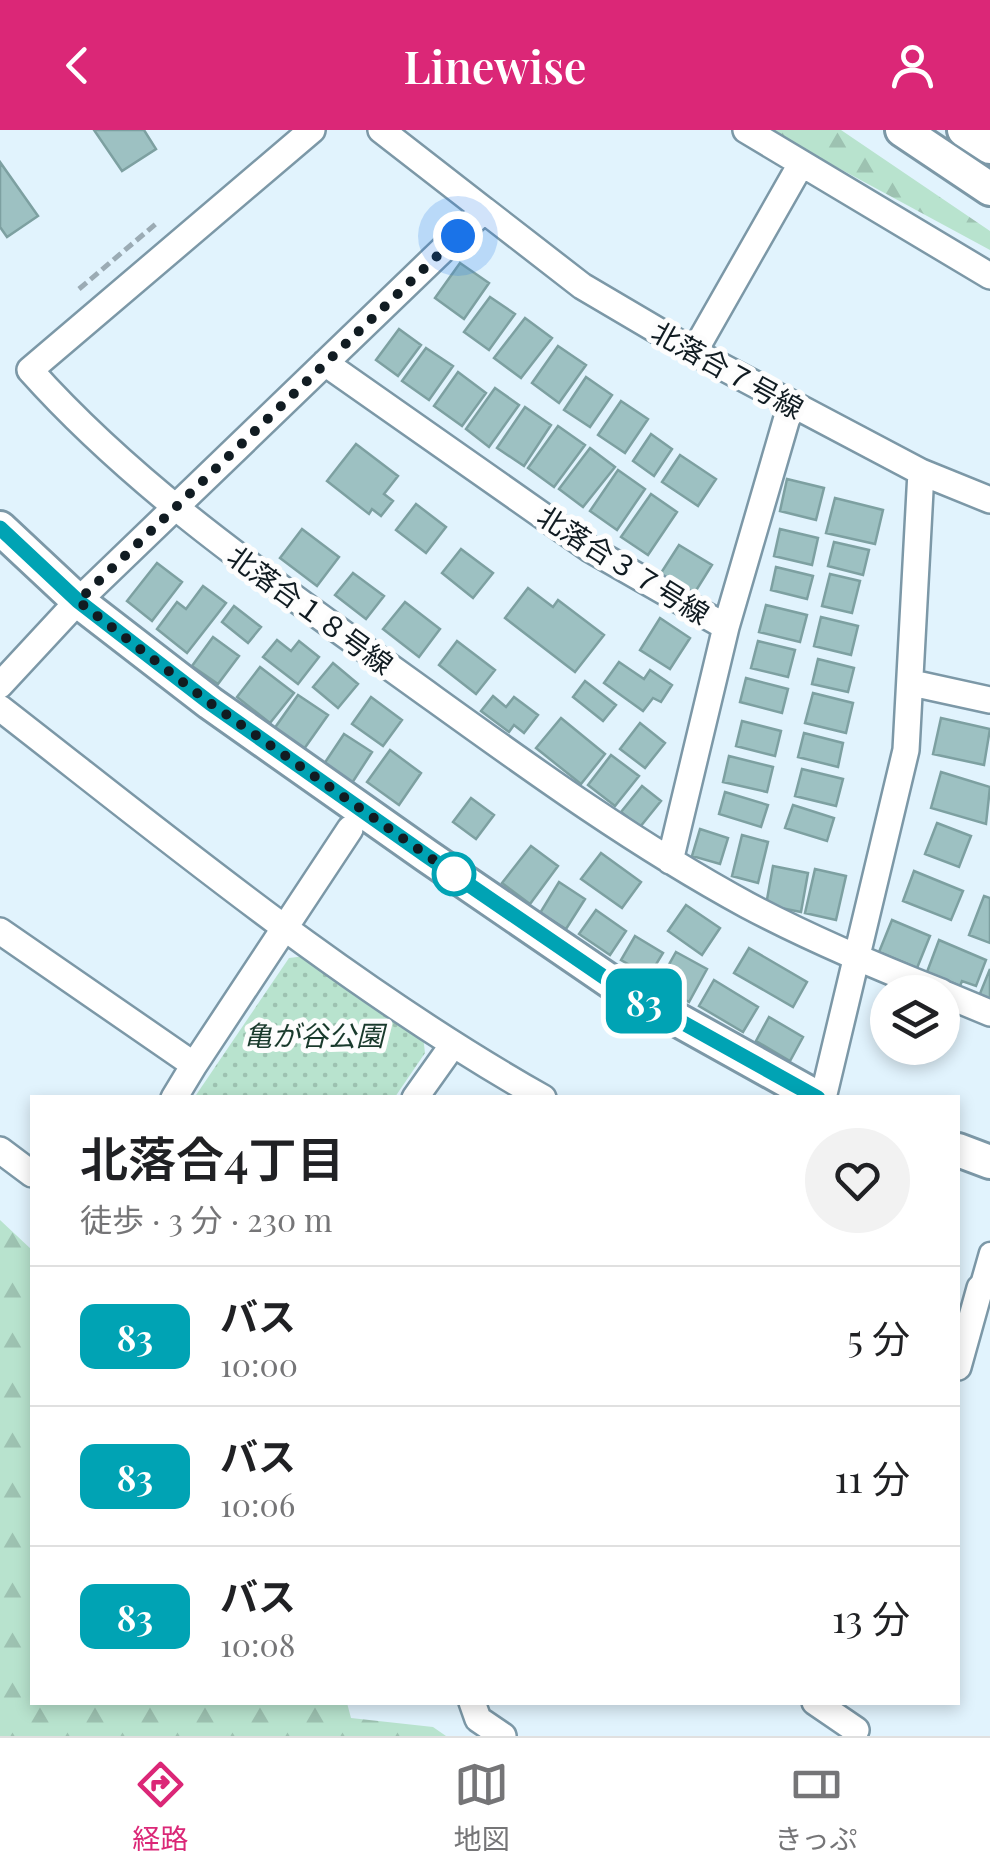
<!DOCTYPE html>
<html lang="ja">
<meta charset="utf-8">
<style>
body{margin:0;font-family:"Playfair Display","Noto Sans JP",serif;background:#f2f2f2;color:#202124;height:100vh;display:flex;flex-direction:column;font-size:38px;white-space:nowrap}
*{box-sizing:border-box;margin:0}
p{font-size:32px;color:#757577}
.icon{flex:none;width:55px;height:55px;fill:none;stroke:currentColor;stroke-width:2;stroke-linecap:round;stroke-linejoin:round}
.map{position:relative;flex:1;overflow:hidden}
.details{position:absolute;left:30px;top:965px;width:930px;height:610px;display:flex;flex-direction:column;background:#fff;border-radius:0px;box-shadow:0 5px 15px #0003}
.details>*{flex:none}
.badge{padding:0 20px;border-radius:15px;font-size:35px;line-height:65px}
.fabs{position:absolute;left:870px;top:845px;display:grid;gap:20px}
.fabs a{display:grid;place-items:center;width:90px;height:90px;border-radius:50%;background:#fff;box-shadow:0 5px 15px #0003;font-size:50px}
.you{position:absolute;width:50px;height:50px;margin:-25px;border:8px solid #fff;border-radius:50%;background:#1a73e8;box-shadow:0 0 0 15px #1a73e833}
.map>.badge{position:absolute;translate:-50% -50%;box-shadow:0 0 0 5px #fff}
.round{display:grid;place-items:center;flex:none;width:105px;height:105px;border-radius:52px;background:#f2f2f2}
.head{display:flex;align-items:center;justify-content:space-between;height:170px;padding:0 50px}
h1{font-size:48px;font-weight:600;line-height:75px}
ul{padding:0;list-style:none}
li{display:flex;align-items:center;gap:30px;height:140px;padding:0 50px;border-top:2px solid #e0e0e0}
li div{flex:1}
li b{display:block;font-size:38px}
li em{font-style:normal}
li .badge{min-width:110px;font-weight:700;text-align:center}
header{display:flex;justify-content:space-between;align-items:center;height:130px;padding:0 50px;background:#db2777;color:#fff;font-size:45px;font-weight:600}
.tab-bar{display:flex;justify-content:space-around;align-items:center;height:140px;border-top:2px solid #e0e0e0;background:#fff;font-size:28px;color:#757577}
.tab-bar a{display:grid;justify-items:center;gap:5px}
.tab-bar .active{color:#db2777}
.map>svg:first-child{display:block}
.grass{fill:url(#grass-dots)}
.forest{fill:url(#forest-firs)}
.building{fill:#9dc1c2;stroke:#7da0a1;stroke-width:2.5}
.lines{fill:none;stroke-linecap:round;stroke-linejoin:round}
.pedestrian-casing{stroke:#7c98a7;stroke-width:25}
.minor-casing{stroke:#7c98a7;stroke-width:30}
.tertiary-casing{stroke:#7c98a7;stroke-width:38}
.path{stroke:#9babb4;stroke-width:5;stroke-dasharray:10 5;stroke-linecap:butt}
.pedestrian{stroke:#fff;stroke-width:20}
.minor{stroke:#fff;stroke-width:25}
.tertiary{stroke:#fff;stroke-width:32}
.line-casing{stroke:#fff;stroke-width:22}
.line{stroke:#00a3b4;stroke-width:15}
.walk{stroke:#111c22;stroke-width:10;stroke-dasharray:0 18}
.stop-dot{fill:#fff;stroke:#00a3b4;stroke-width:5}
.labels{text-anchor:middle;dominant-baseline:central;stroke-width:10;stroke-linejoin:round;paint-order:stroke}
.street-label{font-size:28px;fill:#111c22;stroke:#fdfdfd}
.park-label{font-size:28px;font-style:italic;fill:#193a2c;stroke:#fdfdfd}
</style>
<header><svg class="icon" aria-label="back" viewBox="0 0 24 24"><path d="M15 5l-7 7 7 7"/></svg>Linewise<svg class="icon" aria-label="person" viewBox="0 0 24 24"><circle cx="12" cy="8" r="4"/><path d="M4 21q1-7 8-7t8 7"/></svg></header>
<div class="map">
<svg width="990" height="1606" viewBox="0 0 990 1606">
<defs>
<pattern id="grass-dots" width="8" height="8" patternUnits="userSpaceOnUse" patternTransform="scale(2.5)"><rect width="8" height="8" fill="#b8e3ce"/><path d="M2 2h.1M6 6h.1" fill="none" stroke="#9dc2b1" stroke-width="1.8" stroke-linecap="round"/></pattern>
<pattern id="forest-firs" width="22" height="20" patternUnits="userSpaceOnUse" patternTransform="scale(2.5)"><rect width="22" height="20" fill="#b8e3ce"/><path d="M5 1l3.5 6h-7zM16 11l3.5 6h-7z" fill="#9dc2b1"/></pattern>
</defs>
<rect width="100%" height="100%" fill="#e1f3fd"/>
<path class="grass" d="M313,825L423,906L425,923L395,967L194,968L289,828Z"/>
<path class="forest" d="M768,0H841L990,101V120Z
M0,1090L32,1120V1572L347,1573L351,1588L433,1597L446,1606H0Z"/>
<path class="building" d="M94,0H144L156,19L122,41Z
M0,32L38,86L7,107L0,97Z
M460,133L489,153L464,189L435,168Z
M490,167L515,184L489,220L464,202Z
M525,188L552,208L521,248L494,228Z
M399,199L421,215L398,246L376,230Z
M558,216L586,235L559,273L532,253Z
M426,218L453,236L429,270L402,251Z
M458,242L486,263L462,296L434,276Z
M586,247L612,265L590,297L564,280Z
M495,258L519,275L489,317L466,299Z
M621,271L648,289L625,323L598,305Z
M525,277L551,295L524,336L497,318Z
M558,296L585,315L554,357L528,338Z
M651,304L672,319L654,346L633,331Z
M356,314L398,346L384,364L393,371L381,386L372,379L369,384L327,351Z
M590,318L615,337L583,377L559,359Z
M680,325L716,349L698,376L662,352Z
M618,340L645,359L617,400L590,381Z
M787,349L824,358L816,390L780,381Z
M651,364L677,382L648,425L621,407Z
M835,368L883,380L875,414L826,403Z
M416,374L446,397L426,423L396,400Z
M302,399L339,427L317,456L280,428Z
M780,399L818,408L812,435L774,426Z
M834,412L869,420L863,445L828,436Z
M679,415L712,435L692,467L659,446Z
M461,419L493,443L473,468L442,443Z
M157,433L182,452L152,491L127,471Z
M776,437L813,446L807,469L771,460Z
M353,443L384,466L366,489L335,465Z
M830,444L860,451L852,483L822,476Z
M203,456L226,473L187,523L157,499L177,472L186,479Z
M528,458L553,477L558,470L604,505L575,542L505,488Z
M405,472L440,499L419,527L383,499Z
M766,475L807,485L800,512L759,502Z
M234,476L261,497L248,513L222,492Z
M821,487L858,496L851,525L814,516Z
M660,488L690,508L670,539L640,520Z
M213,507L239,526L218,554L192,536Z
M277,510L291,521L299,511L319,527L298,554L263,527Z
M457,511L495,540L476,564L439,535Z
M758,511L795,520L788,547L751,538Z
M818,529L854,538L848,562L812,554Z
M619,532L644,549L650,540L672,555L661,572L653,568L643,581L604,553Z
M333,533L358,554L338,578L313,557Z
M260,537L294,563L270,593L237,567Z
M746,548L788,559L782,583L740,572Z
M585,551L616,575L603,591L573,567Z
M813,563L853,573L846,603L805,593Z
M298,565L328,585L304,619L274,599Z
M493,566L506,577L514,567L538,585L524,603L514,595L509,602L481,581Z
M371,567L402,590L383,616L352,594Z
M561,588L605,624L581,654L536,618Z
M941,588L990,599L984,635L933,624Z
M742,591L781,601L775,626L736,616Z
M640,593L665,613L645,638L620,619Z
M804,603L843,613L838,637L798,627Z
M344,604L372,622L352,653L324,634Z
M390,620L421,643L399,675L367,652Z
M611,625L639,646L615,676L588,655Z
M729,626L773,637L767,662L723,652Z
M802,639L843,649L836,676L795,666Z
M941,642L990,657L986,694L931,678Z
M642,656L661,671L640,697L621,682Z
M725,662L768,675L761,697L719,684Z
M471,668L494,685L476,709L453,692Z
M793,675L834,688L827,711L785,698Z
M937,693L971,706L959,737L925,724Z
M700,699L728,708L720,734L692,726Z
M742,705L768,712L758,753L732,746Z
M531,716L558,736L530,774L502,753Z
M601,723L641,752L622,778L581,749Z
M773,736L808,743L801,782L766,775Z
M815,739L846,746L836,790L805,783Z
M914,741L963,761L951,790L903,771Z
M559,752L585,769L566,799L540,783Z
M984,766L990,768V813L969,805Z
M686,775L720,798L702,825L668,801Z
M596,780L626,801L610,825L579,804Z
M892,790L930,806L917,838L879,822Z
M635,806L663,823L649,846L621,830Z
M939,810L986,830L976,856L962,851L960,856L927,842Z
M749,818L807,852L793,877L734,843Z
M676,822L707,839L689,872L658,854Z
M990,839V871L979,866Z
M714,850L758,877L743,902L699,876Z
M769,887L803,907L790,931L756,911Z"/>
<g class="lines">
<g class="pedestrian-casing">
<path id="pedestrian" d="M980,1158L990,1123"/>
</g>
<g class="minor-casing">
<path id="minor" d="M312,0L30,240C131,353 258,442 380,530C499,615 618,705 747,775C809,808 875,836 941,862
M381,0L484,80
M746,0L990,146
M694,222L801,34
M325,233L590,419L726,497L670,731
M921,342L990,370
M726,497L791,274
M912,553L990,570
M0,555L78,471L484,80L582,156L694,222L921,342L906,620L823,968
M0,578C175,714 350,859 543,968
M0,801L194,935L350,699
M942,863L990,883
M174,968L194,935
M415,968L452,916
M0,1020L32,1044
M958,1237L980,1158
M472,1572L478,1589L503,1606
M815,1572L856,1600"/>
</g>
<g class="tertiary-casing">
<path id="tertiary" d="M902,0L990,59
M964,0L990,17
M0,398L78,471L210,573L427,726L617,856L818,968
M958,1020L990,1032"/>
</g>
<path class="path" d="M79,159L158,92"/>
<use href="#pedestrian" class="pedestrian"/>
<use href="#minor" class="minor"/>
<use href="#tertiary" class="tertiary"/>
</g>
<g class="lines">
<g class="line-casing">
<path id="line" d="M0,398L78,471L210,573L427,726L617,856L818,968"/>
</g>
<use href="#line" class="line"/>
<path class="walk" d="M454,744L458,747L210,573L78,471L458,106"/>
</g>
<circle class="stop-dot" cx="454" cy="744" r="20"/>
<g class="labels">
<g class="street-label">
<text transform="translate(728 239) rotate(29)">北落合７号線</text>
<text transform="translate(624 434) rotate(32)">北落合３７号線</text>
<text transform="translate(311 479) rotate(36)">北落合１８号線</text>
</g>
<g class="park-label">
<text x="314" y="904">亀が谷公園</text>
</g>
</g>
</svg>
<div class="fabs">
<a><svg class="icon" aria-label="layers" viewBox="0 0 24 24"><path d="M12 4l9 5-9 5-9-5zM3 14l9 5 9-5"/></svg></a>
</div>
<div class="you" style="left:458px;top:106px"></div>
<b class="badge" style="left:644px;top:871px;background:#00a3b4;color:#fff">83</b>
<section class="details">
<div class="head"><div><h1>北落合4丁目</h1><p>徒歩 · 3 分 · 230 m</p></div><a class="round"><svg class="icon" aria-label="heart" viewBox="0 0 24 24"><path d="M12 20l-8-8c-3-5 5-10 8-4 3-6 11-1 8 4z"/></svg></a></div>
<ul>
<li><span class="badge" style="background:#00a3b4;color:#fff">83</span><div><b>バス</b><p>10:00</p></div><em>5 分</em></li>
<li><span class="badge" style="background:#00a3b4;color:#fff">83</span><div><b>バス</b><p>10:06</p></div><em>11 分</em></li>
<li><span class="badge" style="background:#00a3b4;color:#fff">83</span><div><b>バス</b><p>10:08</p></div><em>13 分</em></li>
</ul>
</section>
</div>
<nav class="tab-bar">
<a class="active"><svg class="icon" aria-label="directions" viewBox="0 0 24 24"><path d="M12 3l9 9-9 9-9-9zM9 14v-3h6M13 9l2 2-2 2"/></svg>経路</a>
<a><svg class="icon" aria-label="map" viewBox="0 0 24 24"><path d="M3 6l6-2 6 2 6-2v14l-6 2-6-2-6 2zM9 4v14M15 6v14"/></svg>地図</a>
<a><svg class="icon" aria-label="tickets" viewBox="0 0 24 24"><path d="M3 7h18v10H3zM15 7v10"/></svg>きっぷ</a>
</nav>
